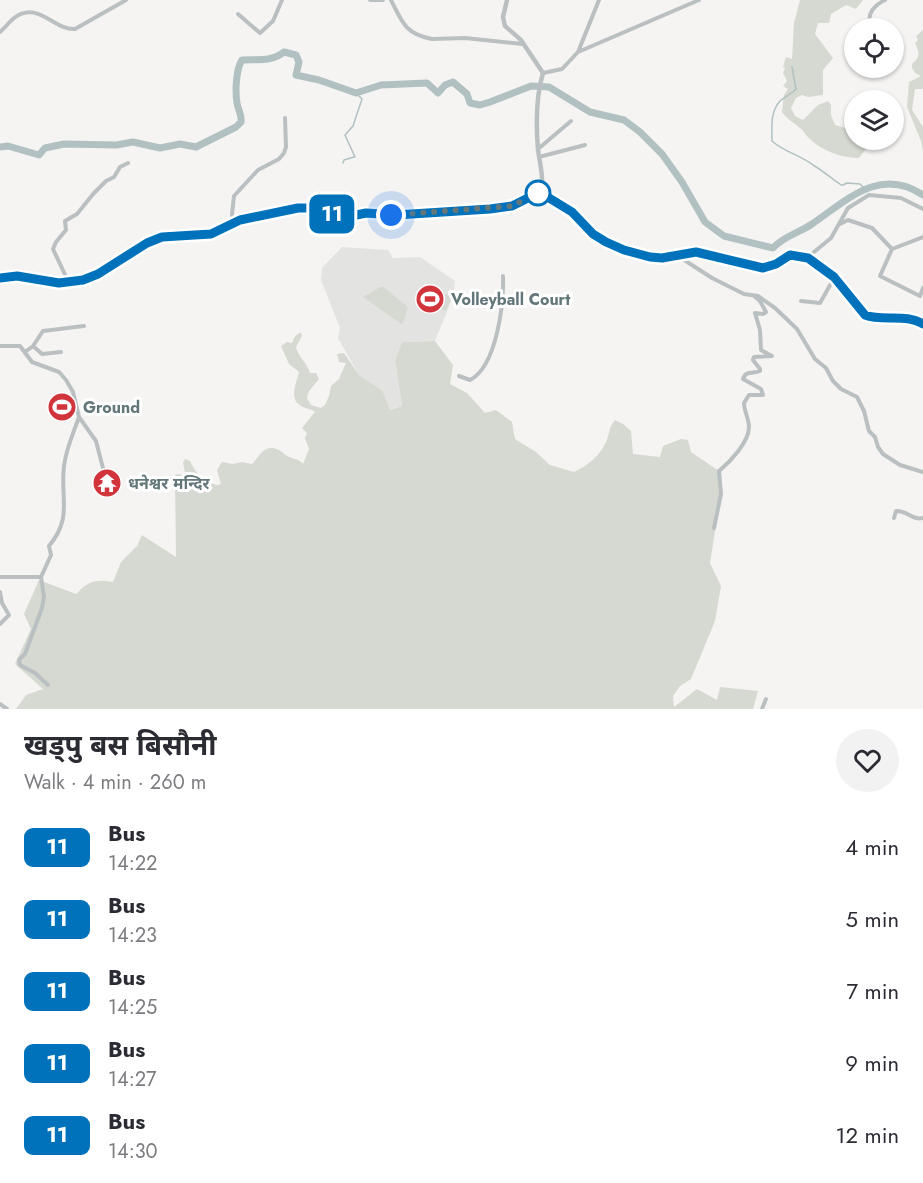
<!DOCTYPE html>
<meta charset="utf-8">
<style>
body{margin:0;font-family:Jost,"Noto Sans Devanagari",sans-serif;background:#f2f2f3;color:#2b2b33;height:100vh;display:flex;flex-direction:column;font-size:22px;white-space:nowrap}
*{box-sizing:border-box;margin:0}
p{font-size:20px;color:#7c7c81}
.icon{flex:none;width:33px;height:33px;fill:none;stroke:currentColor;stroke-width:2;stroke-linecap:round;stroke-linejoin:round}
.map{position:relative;height:709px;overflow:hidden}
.sheet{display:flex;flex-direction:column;background:#fff;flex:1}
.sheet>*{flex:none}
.badge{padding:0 12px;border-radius:9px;font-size:21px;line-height:39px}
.controls{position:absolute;left:844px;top:18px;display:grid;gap:12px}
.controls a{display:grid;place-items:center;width:60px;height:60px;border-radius:50%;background:#fff;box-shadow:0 2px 4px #0004;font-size:30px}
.you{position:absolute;width:30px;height:30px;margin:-15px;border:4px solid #fff;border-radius:50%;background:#1a73e8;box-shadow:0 0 0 9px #1a73e833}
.map>.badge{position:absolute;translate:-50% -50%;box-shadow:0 0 0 3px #fff}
.round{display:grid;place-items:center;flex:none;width:63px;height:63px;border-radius:32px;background:#f2f2f3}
.headline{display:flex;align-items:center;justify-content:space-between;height:102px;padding:0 24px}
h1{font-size:28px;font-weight:700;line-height:45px}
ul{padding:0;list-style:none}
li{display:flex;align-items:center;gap:18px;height:72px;padding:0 24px}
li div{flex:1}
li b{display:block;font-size:22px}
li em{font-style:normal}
li .badge{min-width:66px;font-weight:700;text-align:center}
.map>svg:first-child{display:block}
.built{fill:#e3e4e2}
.green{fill:#d6d9d1}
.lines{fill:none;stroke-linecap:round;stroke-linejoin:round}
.stream{stroke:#b1c1c1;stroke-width:1.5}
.river{stroke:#b1c1c1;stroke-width:7}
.primary-casing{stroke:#aeb4b6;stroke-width:9}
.minor{stroke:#bac0c1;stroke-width:4}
.tertiary{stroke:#bac0c1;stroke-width:4.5}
.primary{stroke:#fff;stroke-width:6}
.line-casing{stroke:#fff;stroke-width:14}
.line{stroke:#0072bc;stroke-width:9}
.walk{stroke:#63777a;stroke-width:6;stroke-dasharray:0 10.8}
.stop-dot{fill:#fff;stroke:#0072bc;stroke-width:3}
.labels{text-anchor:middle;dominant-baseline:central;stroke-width:6;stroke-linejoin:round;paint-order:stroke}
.poi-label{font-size:16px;font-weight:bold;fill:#63777a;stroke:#fff;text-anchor:start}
</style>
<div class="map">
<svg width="923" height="709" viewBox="0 0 923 709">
<rect width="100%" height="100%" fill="#f5f4f2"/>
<path class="built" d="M342,247L388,250L393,258L420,257L455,281L453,297L435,341L402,342L395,360L402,406L389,410L382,390L359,375L338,338L340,328L321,280L322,268Z"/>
<path class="green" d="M800,0H863L856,9L846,5L831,14L829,23H818L815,34L833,58L823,70V95L808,97L802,95L796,98L791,108L795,116L803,120L818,105L828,101L831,105V115L835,125L855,131V140H865L868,146L859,158C842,158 822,151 810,139C806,136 804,131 800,128C793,122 788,120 782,112L784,95L788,89L783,86L787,81L783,73L785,68L783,67L786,57L792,59L794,23Z
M923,30V89H915L912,110L923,127V152L921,141L907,107L909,82L921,76L915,73L912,68V64C921,57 919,52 915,43L918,40L916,36Z
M382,286L408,307L403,323L401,324L363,297Z
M423,289L441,296L439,302L443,293L452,296L446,311L418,301Z
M301,332L302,336L296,347C298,357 307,362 310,373H316L319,379L309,391L307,398L311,405L321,408L325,405L329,396L331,386L339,379L346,363L339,362L337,354L344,353L359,375L382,390L390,410L402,406L395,360L402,342L435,341L453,365L450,384L467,393L485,413L496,410L512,422L515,439L536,452L550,465L574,472C587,466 600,456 606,442C610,434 608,428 615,420L623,424L631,431L633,454L660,457L663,446L681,439L688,440L691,452L719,471L721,494L710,563L721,586L715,621L691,679L680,686L673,696L674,707L697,689L717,700L720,687L758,691L753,709H16L26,695L43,689L15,664L31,629L24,614L39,580L76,594C89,581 95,579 113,582L121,562L137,546L142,535L176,557L175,476L177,474L184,475L185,473L183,463L185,459L190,461C195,472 203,482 217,485L221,484L217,470L222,462L233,464L242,462L252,464C260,456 264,443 279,450C282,452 284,454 287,456C295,460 296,457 303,464L309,449L305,438L307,433L302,428L315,412C310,408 306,409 301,406C288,399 297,382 299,372L289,364L281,346L287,342L292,343L295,336Z"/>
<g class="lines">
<path class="stream" d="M792,67L796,89C791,94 785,97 780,101C770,112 772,127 772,141C784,152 800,155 813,165C823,171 831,178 841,185H843L847,183L860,184L864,188
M355,157L345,135L353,126L362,99L356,93
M343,163L344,160L354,157"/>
<path class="river" d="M0,147L8,146L39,155L45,148L64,144L116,145L133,142L160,148L180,144L196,147L236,127L241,122C242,114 238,110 237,103C235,91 236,69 242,60C257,59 272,62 284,52L296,55L299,62L296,75L319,80L356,93L381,85L427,83L438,93L445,85L453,82L467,94L470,103L480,105L490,102L531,86L549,87L590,112L624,120L640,132L662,154L682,182L705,222L724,236L773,248C784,236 799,233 812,224C847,200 880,166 923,195"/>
<g class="primary-casing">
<path id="primary" d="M0,278L17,276L59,283L83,280L98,274L147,243L162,237L211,234L240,220L298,208L309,209L347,217L366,213L395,215L490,209L512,206L534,193H541L572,212L593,234L606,242L624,250L650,257L662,259L696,252L763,268L776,264L790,255L808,258L834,277L865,315C883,322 906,314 923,324"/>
</g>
<path class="minor" d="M370,0H383
M391,0C402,22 405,34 432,39L465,38L523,44
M238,14L260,33L273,21L282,0
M871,28C866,15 873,6 885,0
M0,32C5,28 9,22 14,18C38,0 53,30 75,29L126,0
M578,52L699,0
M543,73L562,69L578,52L599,0
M538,149L571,121
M539,157L585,145
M233,223L232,214L234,196L258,170L279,159L284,153L286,147L285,118
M840,224L848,220L872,228L892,249
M923,237L892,249L880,276L920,296L923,288
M678,256L712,278L744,294L758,296L775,308L797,329L815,359L826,368L833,381L841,389L857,397L864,411L869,431L875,437L878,447L883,454L900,465L923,472
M808,257L831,238L848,208L869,195L901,198L923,209
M68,281L53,249L56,242L66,230L65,221L77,214L94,193L106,181L114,177L120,167L128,163
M801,301L820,303L834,278
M0,346H20L32,362L59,372L66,380L73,392L79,417L96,441L104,472
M33,346L43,331L84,326
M25,352L33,346L42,354L61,352
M459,376L470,380C497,366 504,303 503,276
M894,518L896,511C907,510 912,521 923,518
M714,528L721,494L719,471C730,462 749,442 749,427C749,419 744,411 744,403L749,395H763L761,389L743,379C746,370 753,374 760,371V369L753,360L754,357L772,356L761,350L760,330L755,313L763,314L766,312L760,301L754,296
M0,577H41
M0,592L2,603L9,615L0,624
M48,685L35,673L20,665L19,660L25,654L42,608L44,597L41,577L51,555L49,546C73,517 60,499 64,466C66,449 73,434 79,417
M0,704L7,709
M762,709L766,699"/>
<path class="tertiary" d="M507,0L503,17L505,26L521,40L543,73C536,96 536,126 538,150C540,164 544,178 541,193"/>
<use href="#primary" class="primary"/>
</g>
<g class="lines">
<g class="line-casing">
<path id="line" d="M0,278L17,276L59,283L83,280L98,274L147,243L162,237L211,234L240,220L298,208H309L347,217L366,213L396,215L490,209L512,206L538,193H541L572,212L593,234L606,242L624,250L650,257L662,258L696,252L763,268L776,264L790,255L808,258L834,277L865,315C883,322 906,313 923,324"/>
</g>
<use href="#line" class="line"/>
<path class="walk" d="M391,215L512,206L538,193"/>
</g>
<defs>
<g id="stadium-disc" transform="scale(1.5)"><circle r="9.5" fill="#d2343c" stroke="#fff"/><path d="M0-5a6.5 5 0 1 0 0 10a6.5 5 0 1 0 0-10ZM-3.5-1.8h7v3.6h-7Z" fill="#fff"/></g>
<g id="temple-disc" transform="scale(1.5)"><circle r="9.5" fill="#d2343c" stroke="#fff"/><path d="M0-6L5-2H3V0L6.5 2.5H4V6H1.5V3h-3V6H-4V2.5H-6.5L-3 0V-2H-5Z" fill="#fff"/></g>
</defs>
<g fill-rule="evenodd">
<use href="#stadium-disc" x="430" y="299"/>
<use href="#stadium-disc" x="62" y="407"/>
<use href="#temple-disc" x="107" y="483"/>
</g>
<circle class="stop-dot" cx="538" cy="193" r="12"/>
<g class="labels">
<g class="poi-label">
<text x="451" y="299">Volleyball Court</text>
<text x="83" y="407">Ground</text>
<text x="128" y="483">धनेश्वर मन्दिर</text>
</g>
</g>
</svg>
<div class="controls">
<a><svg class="icon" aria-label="locate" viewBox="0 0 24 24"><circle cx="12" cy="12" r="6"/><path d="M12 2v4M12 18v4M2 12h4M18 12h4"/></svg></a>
<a><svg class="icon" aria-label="layers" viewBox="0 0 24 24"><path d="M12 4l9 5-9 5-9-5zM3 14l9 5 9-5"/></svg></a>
</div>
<div class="you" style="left:391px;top:215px"></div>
<b class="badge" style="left:332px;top:214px;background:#0072bc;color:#fff">11</b>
</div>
<section class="sheet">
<div class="headline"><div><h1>खड्पु बस बिसौनी</h1><p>Walk · 4 min · 260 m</p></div><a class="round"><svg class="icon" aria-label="heart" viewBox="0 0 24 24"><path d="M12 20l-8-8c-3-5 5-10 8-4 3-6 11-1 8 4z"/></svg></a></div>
<ul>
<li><span class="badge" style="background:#0072bc;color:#fff">11</span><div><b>Bus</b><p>14:22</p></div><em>4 min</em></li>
<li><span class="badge" style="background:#0072bc;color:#fff">11</span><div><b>Bus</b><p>14:23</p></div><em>5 min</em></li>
<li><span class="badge" style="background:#0072bc;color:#fff">11</span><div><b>Bus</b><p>14:25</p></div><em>7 min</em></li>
<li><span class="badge" style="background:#0072bc;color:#fff">11</span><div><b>Bus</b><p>14:27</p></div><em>9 min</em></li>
<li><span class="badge" style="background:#0072bc;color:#fff">11</span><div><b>Bus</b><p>14:30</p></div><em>12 min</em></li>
</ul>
</section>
